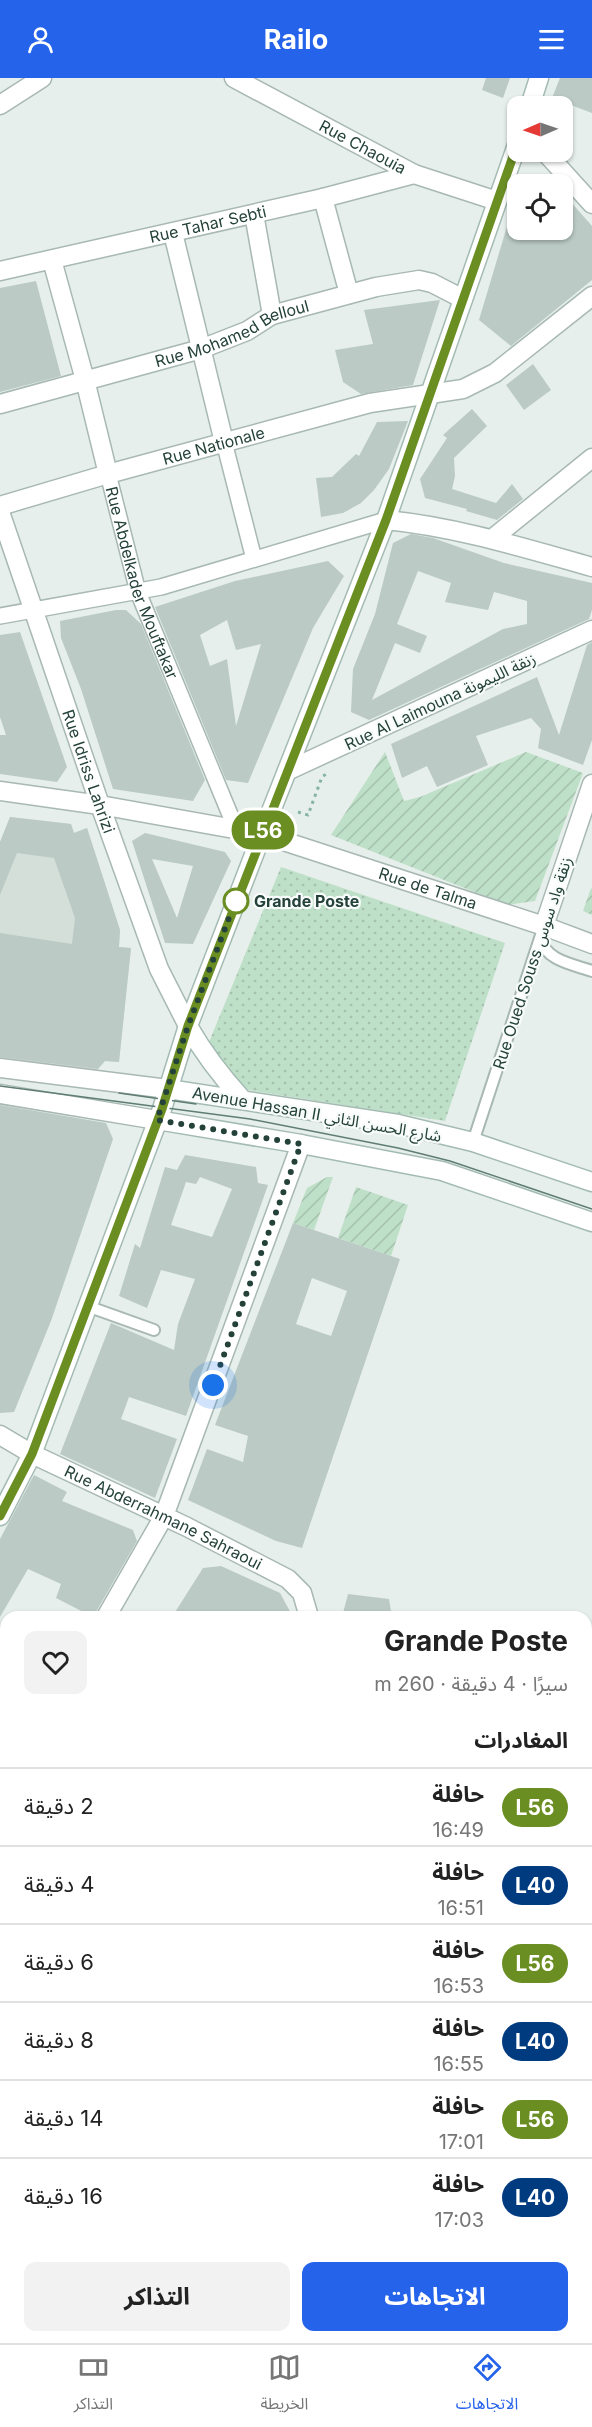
<!DOCTYPE html>
<html lang="ar">
<meta charset="utf-8">
<style>
body{margin:0;font-family:Inter,"Noto Sans Arabic",sans-serif;background:#f2f2f2;color:#222;direction:rtl;height:100vh;display:flex;flex-direction:column;font-size:22px;white-space:nowrap}
*{box-sizing:border-box;margin:0}
p{font-size:20px;color:#767676}
.icon{flex:none;width:33px;height:33px;fill:none;stroke:currentColor;stroke-width:2;stroke-linecap:round;stroke-linejoin:round}
.map{position:relative;flex:1;overflow:hidden;direction:ltr}
.panel{position:absolute;left:0px;top:1533px;width:592px;height:732px;display:flex;flex-direction:column;background:#fff;border-radius:18px 18px 0 0;box-shadow:0 2px 4px #0004;direction:rtl}
.panel>*{flex:none}
.badge{padding:0 12px;border-radius:20px;font-size:21px;line-height:39px}
.needle{width:39px;rotate:268deg}
.buttons{position:absolute;left:507px;top:18px;display:grid;gap:12px}
.buttons a{display:grid;place-items:center;width:66px;height:66px;border-radius:12px;background:#fff;box-shadow:0 2px 4px #0004;font-size:30px}
.you{position:absolute;width:30px;height:30px;margin:-15px;border:4px solid #fff;border-radius:50%;background:#1a73e8;box-shadow:0 0 0 9px #1a73e833}
.map>.badge{position:absolute;translate:-50% -50%;box-shadow:0 0 0 3px #fff}
h2{padding:0 24px;font-size:22px;line-height:54px}
.round{display:grid;place-items:center;flex:none;width:63px;height:63px;border-radius:12px;background:#f2f2f2}
.summary{display:flex;align-items:center;justify-content:space-between;height:102px;padding:0 24px}
h1{font-size:28px;font-weight:700;line-height:45px}
.button{display:flex;gap:12px;margin-top:auto;padding:12px 24px}
.button a{flex:1;height:69px;border-radius:12px;background:#2563eb;color:#fff;font-size:24px;font-weight:700;line-height:69px;text-align:center}
.button a+a{background:#f2f2f2;color:#222}
ul{padding:0;list-style:none}
li{display:flex;align-items:center;gap:18px;height:78px;padding:0 24px;border-top:2px solid #e0e0e0}
li div{flex:1}
li b{display:block;font-size:22px}
li em{font-style:normal}
li .badge{min-width:66px;font-weight:700;text-align:center}
header{display:flex;justify-content:space-between;align-items:center;height:78px;padding:0 24px;background:#2563eb;color:#fff;font-size:27px;font-weight:700}
.tab-bar{display:flex;justify-content:space-around;align-items:center;height:84px;border-top:2px solid #e0e0e0;background:#fff;font-size:16px;color:#767676}
.tab-bar a{display:grid;justify-items:center;gap:3px}
.tab-bar .selected{color:#2563eb}
.map>svg:first-child{display:block}
.built{fill:#d4dfda}
.park{fill:url(#park-dots)}
.garden{fill:url(#garden-furrows)}
.building{fill:#bbcac4;fill-rule:evenodd}
.lines{fill:none;stroke-linecap:round;stroke-linejoin:round}
.service-casing{stroke:#a8b8b2;stroke-width:14}
.pedestrian-casing{stroke:#a8b8b2;stroke-width:18}
.minor-casing{stroke:#a8b8b2;stroke-width:21}
.tertiary-casing{stroke:#a8b8b2;stroke-width:21}
.secondary-casing{stroke:#a4bbb3;stroke-width:21}
.path{stroke:#86b3a5;stroke-width:3;stroke-dasharray:3 4.5;stroke-linecap:butt}
.service{stroke:#fff;stroke-width:10}
.pedestrian{stroke:#fff;stroke-width:15}
.minor{stroke:#fff;stroke-width:18}
.tertiary{stroke:#fff;stroke-width:18}
.secondary{stroke:#fff;stroke-width:18}
.tram{stroke:#5f7d75;stroke-width:1.5}
.line-casing{stroke:#fff;stroke-width:14}
.line{stroke:#6b8e23;stroke-width:9}
.walk{stroke:#24423a;stroke-width:6;stroke-dasharray:0 10.8}
.stop-dot{fill:#fff;stroke:#6b8e23;stroke-width:3}
.labels{text-anchor:middle;dominant-baseline:central;stroke-width:4.5;stroke-linejoin:round;paint-order:stroke}
.street-label{font-size:16px;fill:#24423a;stroke:#f7fbf9}
.stop-label{font-size:16px;font-weight:bold;fill:#24423a;stroke:#f7fbf9;text-anchor:start}
</style>
<header><svg class="icon" aria-label="menu" viewBox="0 0 24 24"><path d="M4 6h16M4 12h16M4 18h16"/></svg>Railo<svg class="icon" aria-label="person" viewBox="0 0 24 24"><circle cx="12" cy="8" r="4"/><path d="M4 21q1-7 8-7t8 7"/></svg></header>
<div class="map">
<svg width="592" height="2265" viewBox="0 0 592 2265">
<defs>
<pattern id="park-dots" width="8" height="8" patternUnits="userSpaceOnUse" patternTransform="scale(1.5)"><rect width="8" height="8" fill="#bfe0c8"/><path d="M2 2h.1M6 6h.1" fill="none" stroke="#a4c1ad" stroke-width="1.8" stroke-linecap="round"/></pattern>
<pattern id="garden-furrows" width="10" height="10" patternUnits="userSpaceOnUse" patternTransform="scale(1.5)"><rect width="10" height="10" fill="#bfe0c8"/><path d="M-1 1l2-2M0 10L10 0M9 11l2-2" fill="none" stroke="#a4c1ad"/></pattern>
</defs>
<rect width="100%" height="100%" fill="#e6efeb"/>
<path class="built" d="M10,739L71,746L74,755L87,750L120,852L119,869L131,870L119,984L105,983L95,994L0,982V764Z"/>
<path class="park" d="M281,789L505,865L445,1043L242,1011L207,969Z
M592,2078V2225L586,2222V2090Z"/>
<path class="garden" d="M385,674L404,723L420,719L526,674L583,695L535,823L507,827L331,757Z
M591,810L592,811V837L583,833Z
M327,1099H333L314,1152L293,1145L307,1110Z
M356,1109L408,1127L391,1178L338,1160Z"/>
<path class="building" d="M486,0H510L503,20L482,12Z
M560,0H592V35L552,20Z
M562,114L592,148V202L511,268L479,242L514,125H518V152H562Z
M36,203L61,298L0,314V210Z
M440,222L413,307L361,316L343,304L335,272L373,266L364,232Z
M533,286L551,312L524,332L506,307Z
M472,331L487,348L454,380L455,398L452,411L496,425L512,406L523,421L497,442L466,433L467,431L425,420L420,401L447,360L443,357Z
M408,343L389,391L374,412L361,425L343,435L321,439L316,400L332,399L356,376L359,378L377,344Z
M411,456L433,460L504,485L592,505V532L589,541L369,642L351,634L353,591L375,536L393,465ZM418,493L451,505L445,524L488,532L494,514L527,523V546L503,551L372,622L395,565L420,575L427,558L397,546Z
M328,483L344,498L313,550L248,705L226,702L155,529L235,503ZM227,542L236,572L261,566L236,648L227,581L210,588L200,557Z
M116,532H126L141,546L205,702L193,723L113,711L81,611L61,560L60,543Z
M20,554L67,689L57,704L0,696V657H6L0,639V557Z
M592,564V662L583,687L538,670L541,651L531,640L476,658L488,687L437,709L427,688L402,700L391,666L537,599L559,657L587,567Z
M10,739L71,746L74,755L87,750L120,852L119,869L131,870L119,984L105,983L98,991L0,979V855L72,866L75,840L54,780L17,775L0,817V764Z
M145,755L225,774L231,783L193,866L165,865L132,763ZM152,781L193,788L177,840Z
M0,1027L106,1045L113,1061L51,1243L14,1334L0,1335Z
M185,1077L256,1089L258,1105L268,1107L186,1338L129,1319L121,1341L177,1361L155,1420L60,1376L111,1245L174,1272L178,1246L195,1201L161,1192L147,1230L119,1218L135,1166L140,1170L165,1089L177,1092ZM200,1099L232,1111L212,1159L171,1147L186,1104L196,1106Z
M293,1145L400,1181L302,1470L276,1463L188,1422L207,1371L243,1384L248,1358L215,1347ZM312,1200L347,1213L331,1258L296,1246Z
M34,1397L67,1414L62,1423L133,1452L137,1463L93,1539L56,1520L61,1506L28,1491L0,1539V1461Z
M221,1488L280,1515L293,1539H172L203,1490Z
M348,1516L389,1521L392,1539H342Z"/>
<g class="lines">
<g class="service-casing">
<path id="service" d="M540,860C546,883 572,886 592,893
M473,1064L544,848
M87,1228L154,1252
M586,1672L592,1675
M577,2259L592,2264"/>
</g>
<g class="pedestrian-casing">
<g id="pedestrian">
<path d="M224,364L254,481"/>
<path id="s1" d="M108,396L138,514L236,751"/>
<path d="M0,538L161,509L386,442"/>
</g>
</g>
<g class="minor-casing">
<g id="minor">
<path id="s2" d="M234,0L414,96L497,123"/>
<path d="M0,27L42,0"/>
<path d="M545,74L592,126"/>
<path d="M323,120L349,216"/>
<path d="M254,136L272,237"/>
<path d="M173,155L224,364"/>
<path d="M52,182L85,302L108,396"/>
<path id="s3" d="M0,193L323,120L414,96"/>
<path id="s4" d="M0,326L201,271L247,253L272,237L376,209L419,202L432,205L463,221"/>
<path id="s5" d="M0,428L108,396L370,325L463,311L495,295L592,218"/>
<path id="s6" d="M0,434L100,727L159,891L188,948"/>
<path d="M386,442C457,449 524,470 592,489"/>
<path d="M492,461L592,380"/>
<path d="M287,693L592,552"/>
<path id="s7" d="M0,713L100,727L262,756L544,848L592,866"/>
<path d="M544,848L592,706"/>
<path d="M0,990L168,1011"/>
<path d="M0,1016L157,1042"/>
<path id="s8" d="M0,1357L32,1376L187,1449L288,1501L302,1515L309,1539"/>
<path d="M106,1539L164,1438L301,1066"/>
<path d="M0,1696L6,1689"/>
</g>
</g>
<g class="tertiary-casing">
<path id="tertiary" d="M0,1987L6,1999
M586,2016L592,2003
M7,2259L45,2265
M120,2259L122,2265
M483,2265L486,2259"/>
</g>
<g class="secondary-casing">
<path id="secondary" d="M530,28L539,0
M188,948C204,976 221,998 242,1021
M168,1011L398,1046L473,1064L592,1104
M157,1042L301,1066L442,1093L592,1144
M0,1438L32,1376L162,1031L188,948L262,756L386,442L518,64"/>
</g>
<path class="path" d="M298,734L308,737L322,699L329,694
M586,1960L592,1947
M586,2070L592,2056
M507,2265L510,2259"/>
<use href="#service" class="service"/>
<use href="#pedestrian" class="pedestrian"/>
<use href="#minor" class="minor"/>
<use href="#tertiary" class="tertiary"/>
<use href="#secondary" class="secondary"/>
<path class="tram" d="M0,1008L250,1041L398,1070L450,1083L592,1131
M119,1015L196,1026"/>
</g>
<g class="lines">
<g class="line-casing">
<path id="line" d="M0,1438L32,1376L162,1031L188,948L386,442L518,64"/>
</g>
<use href="#line" class="line"/>
<path class="walk" d="M213,1307L301,1066L157,1042L188,948L237,819L236,823"/>
</g>
<circle class="stop-dot" cx="236" cy="823" r="12"/>
<g class="labels">
<g class="street-label">
<text stroke="none"><textPath href="#s2" startOffset="146">Rue Chaouia</textPath></text>
<text stroke="none"><textPath href="#s3" startOffset="213">Rue Tahar Sebti</textPath></text>
<text stroke="none"><textPath href="#s4" startOffset="243">Rue Mohamed Belloul</textPath></text>
<text stroke="none"><textPath href="#s5" startOffset="222">Rue Nationale</textPath></text>
<text stroke="none"><textPath href="#s1" startOffset="114">Rue Abdelkader Mouftakar</textPath></text>
<text transform="translate(440 623) rotate(-25)">Rue Al Laimouna زنقة الليمونة</text>
<text stroke="none"><textPath href="#s6" startOffset="274">Rue Idriss Lahrizi</textPath></text>
<text stroke="none"><textPath href="#s7" startOffset="440">Rue de Talma</textPath></text>
<text transform="translate(532 885) rotate(-72)">Rue Oued Souss زنقة واد سوس</text>
<text transform="translate(317 1036) rotate(10)">Avenue Hassan II شارع الحسن الثاني</text>
<text stroke="none"><textPath href="#s8" startOffset="183">Rue Abderrahmane Sahraoui</textPath></text>
</g>
<g class="stop-label">
<text x="254" y="823">Grande Poste</text>
</g>
</g>
</svg>
<div class="buttons">
<a><svg class="needle" viewBox="-14 -14 28 28"><path d="M0-13l5 13h-10z" fill="#e53935"/><path d="M0 13l5-13h-10z" fill="#767676"/></svg></a>
<a><svg class="icon" aria-label="locate" viewBox="0 0 24 24"><circle cx="12" cy="12" r="6"/><path d="M12 2v4M12 18v4M2 12h4M18 12h4"/></svg></a>
</div>
<div class="you" style="left:213px;top:1307px"></div>
<b class="badge" style="left:263px;top:752px;background:#6b8e23;color:#fff">L56</b>
<section class="panel">
<div class="summary"><div><h1>Grande Poste</h1><p>سيرًا · 4 دقيقة · 260 m</p></div><a class="round"><svg class="icon" aria-label="heart" viewBox="0 0 24 24"><path d="M12 20l-8-8c-3-5 5-10 8-4 3-6 11-1 8 4z"/></svg></a></div>
<h2>المغادرات</h2>
<ul>
<li><span class="badge" style="background:#6b8e23;color:#fff">L56</span><div><b>حافلة</b><p>16:49</p></div><em>2 دقيقة</em></li>
<li><span class="badge" style="background:#003b80;color:#fff">L40</span><div><b>حافلة</b><p>16:51</p></div><em>4 دقيقة</em></li>
<li><span class="badge" style="background:#6b8e23;color:#fff">L56</span><div><b>حافلة</b><p>16:53</p></div><em>6 دقيقة</em></li>
<li><span class="badge" style="background:#003b80;color:#fff">L40</span><div><b>حافلة</b><p>16:55</p></div><em>8 دقيقة</em></li>
<li><span class="badge" style="background:#6b8e23;color:#fff">L56</span><div><b>حافلة</b><p>17:01</p></div><em>14 دقيقة</em></li>
<li><span class="badge" style="background:#003b80;color:#fff">L40</span><div><b>حافلة</b><p>17:03</p></div><em>16 دقيقة</em></li>
</ul>
<div class="button"><a>الاتجاهات</a><a>التذاكر</a></div>
</section>
</div>
<nav class="tab-bar">
<a class="selected"><svg class="icon" aria-label="directions" viewBox="0 0 24 24"><path d="M12 3l9 9-9 9-9-9zM9 14v-3h6M13 9l2 2-2 2"/></svg>الاتجاهات</a>
<a><svg class="icon" aria-label="map" viewBox="0 0 24 24"><path d="M3 6l6-2 6 2 6-2v14l-6 2-6-2-6 2zM9 4v14M15 6v14"/></svg>الخريطة</a>
<a><svg class="icon" aria-label="tickets" viewBox="0 0 24 24"><path d="M3 7h18v10H3zM15 7v10"/></svg>التذاكر</a>
</nav>
